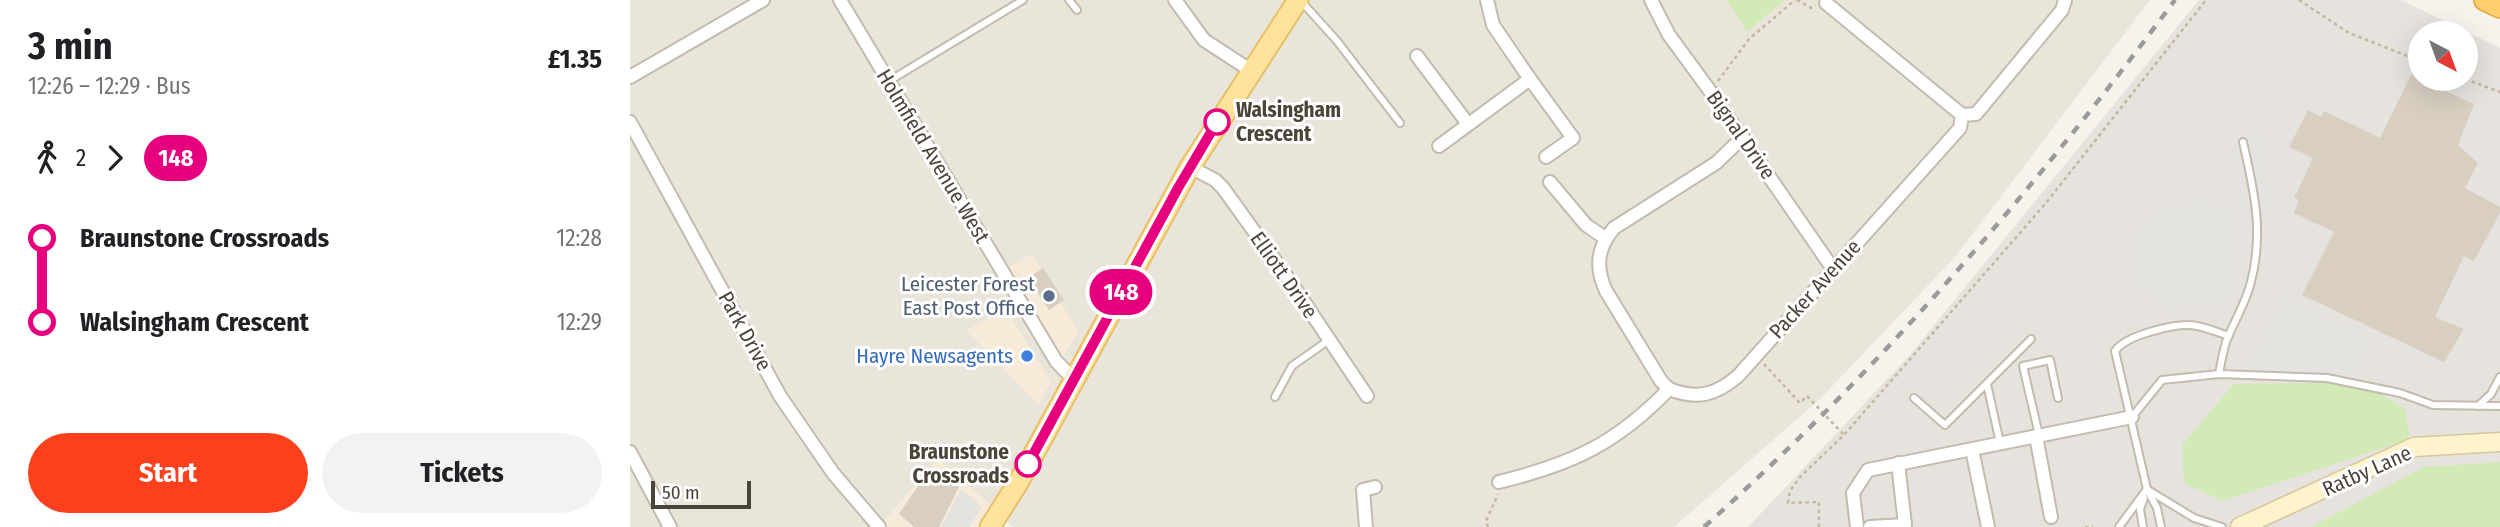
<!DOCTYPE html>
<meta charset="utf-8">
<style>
body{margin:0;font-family:"Fira Sans Condensed",sans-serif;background:#f2f2f2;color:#202124;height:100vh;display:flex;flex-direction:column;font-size:26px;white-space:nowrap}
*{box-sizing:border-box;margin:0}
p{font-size:23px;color:#757577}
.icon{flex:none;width:38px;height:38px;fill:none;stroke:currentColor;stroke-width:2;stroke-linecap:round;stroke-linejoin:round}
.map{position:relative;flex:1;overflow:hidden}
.panel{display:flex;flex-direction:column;background:#fff;width:630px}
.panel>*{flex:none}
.badge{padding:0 14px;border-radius:23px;font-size:24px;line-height:46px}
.needle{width:46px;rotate:139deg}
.fabs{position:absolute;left:1778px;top:21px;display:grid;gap:14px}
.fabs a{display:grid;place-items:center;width:70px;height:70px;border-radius:50%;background:#fff;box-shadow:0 7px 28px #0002;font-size:35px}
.scale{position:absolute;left:21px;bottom:18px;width:100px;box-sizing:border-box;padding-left:7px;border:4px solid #4b4439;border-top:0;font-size:19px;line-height:24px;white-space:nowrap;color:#4b4439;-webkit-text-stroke:5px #fff;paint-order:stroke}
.map>.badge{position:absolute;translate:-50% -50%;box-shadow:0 0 0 4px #fff}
.legs{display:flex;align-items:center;gap:10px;height:77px;padding:0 28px;font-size:23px}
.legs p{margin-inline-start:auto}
.head{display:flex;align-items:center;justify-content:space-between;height:119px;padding:0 28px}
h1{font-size:38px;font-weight:700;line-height:52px}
.action{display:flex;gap:14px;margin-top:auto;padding:14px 28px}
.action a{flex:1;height:80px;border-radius:42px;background:#fc3f1d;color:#fff;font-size:28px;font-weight:700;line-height:80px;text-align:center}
.action a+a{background:#f2f2f2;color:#202124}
ul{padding:0 28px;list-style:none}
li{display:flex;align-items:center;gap:24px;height:84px;font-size:26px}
li i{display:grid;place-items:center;width:10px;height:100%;margin:0 9px;background:currentColor}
li i::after{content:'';width:18px;height:18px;margin:-9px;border:5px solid;border-radius:50%;background:#fff}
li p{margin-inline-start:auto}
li:first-child i{background:linear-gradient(#0000 50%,currentColor 0)}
li:last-child i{background:linear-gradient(currentColor 50%,#0000 0)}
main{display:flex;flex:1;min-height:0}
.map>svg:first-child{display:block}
.residential{fill:#eae5da}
.commercial{fill:#f7ead8}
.industrial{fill:#e6e2dd;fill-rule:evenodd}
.green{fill:#d2eab5}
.parking{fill:#e5e3e0}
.building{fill:#d8cfc1}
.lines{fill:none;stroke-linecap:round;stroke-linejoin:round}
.lane-casing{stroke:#c2bbae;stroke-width:10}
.street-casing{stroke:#c2bbae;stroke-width:16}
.secondary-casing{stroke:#d6c79b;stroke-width:21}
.primary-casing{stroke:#e6c16a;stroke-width:23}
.highway-casing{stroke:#e0a43c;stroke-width:24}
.path{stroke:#c4b79f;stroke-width:2.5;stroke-dasharray:3.5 3.5;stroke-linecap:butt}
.lane{stroke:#fff;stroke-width:6}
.street{stroke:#fff;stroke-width:12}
.secondary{stroke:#fff3cd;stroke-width:18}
.primary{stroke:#ffe39c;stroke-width:19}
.highway{stroke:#ffcf6e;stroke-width:21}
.rail{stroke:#9a9a9a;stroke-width:4.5;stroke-dasharray:9 9;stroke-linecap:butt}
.line-1-casing{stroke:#fff;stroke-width:16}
.line-1{stroke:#e6007e;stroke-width:10}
.stop-1-dot{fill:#fff;stroke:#e6007e;stroke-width:3.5}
.service-dot{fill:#5c6f8a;stroke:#fff;stroke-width:2.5}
.shop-dot{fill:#3f7fe0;stroke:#fff;stroke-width:2.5}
.labels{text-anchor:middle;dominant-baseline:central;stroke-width:6;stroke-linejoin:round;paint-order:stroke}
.stop-label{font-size:21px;font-weight:bold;fill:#4b4439;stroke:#fff;text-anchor:start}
.street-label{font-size:21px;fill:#4b4439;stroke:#fff}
.service-label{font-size:21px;fill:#4e5e75;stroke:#fff;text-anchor:end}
.shop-label{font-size:21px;fill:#366cbe;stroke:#fff;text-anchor:end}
</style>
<main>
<section class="panel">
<div class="head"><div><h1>3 min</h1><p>12:26 – 12:29 · Bus</p></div><b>£1.35</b></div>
<div class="legs"><svg class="icon" aria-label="walk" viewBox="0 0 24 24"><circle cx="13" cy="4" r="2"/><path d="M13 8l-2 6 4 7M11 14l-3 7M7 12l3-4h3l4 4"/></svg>2<svg class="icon" aria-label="forward" viewBox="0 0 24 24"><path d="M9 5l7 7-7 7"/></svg><b class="badge" style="background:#e6007e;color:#fff">148</b></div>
<ul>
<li><i style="color:#e6007e"></i><b>Braunstone Crossroads</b><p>12:28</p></li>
<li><i style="color:#e6007e"></i><b>Walsingham Crescent</b><p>12:29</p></li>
</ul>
<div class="action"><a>Start</a><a>Tickets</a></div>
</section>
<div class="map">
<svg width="1870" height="527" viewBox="0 0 1870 527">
<rect width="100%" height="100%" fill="#f6f3ec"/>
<path class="residential" d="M0,0H1520L1325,257L1191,398L1044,527H383L307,460L249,527H0Z"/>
<path class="commercial" d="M402,254L448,331L431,361L376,269Z
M376,309L421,382L408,405L336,330Z
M307,459L361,505L346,527H259L254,522Z"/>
<path class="industrial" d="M1569,0H1771L1870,48V527H1118L1279,356ZM1790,33H1836V79H1790Z"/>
<path class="green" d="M1097,0H1154L1117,32Z
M1731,382L1775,409L1780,439L1592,501L1554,483L1552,445L1604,384Z
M1870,462V527H1681L1794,467Z"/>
<path class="parking" d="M1619,133H1633L1644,206L1632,210L1611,211L1600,143Z
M1578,199L1583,209H1603L1601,234L1606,281L1601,302L1536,312L1532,301L1505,288L1499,249L1508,229L1519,215L1531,206Z
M1650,293L1743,337L1722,377L1613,378Z
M331,489L352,507L339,527H311Z"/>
<path class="building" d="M1781,75L1844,104L1828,145L1848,163L1835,188L1870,207V213L1844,261L1834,256L1805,317L1834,329L1814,362L1672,295L1704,232L1664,213L1669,200L1664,198L1683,158L1659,147L1678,110L1691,117L1694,111L1750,138Z
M413,268L434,300L419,310L398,278Z
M299,470L329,487L309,527H284L269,514Z"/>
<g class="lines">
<g class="lane-casing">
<path id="lane" d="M439,0L447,10
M671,1L707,41L770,123
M259,81L393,0
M1589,374C1591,363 1593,352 1596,342C1604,321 1616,303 1621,282C1634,231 1624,191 1613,142
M1357,384L1370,443
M645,397L662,366L699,340
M1284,398L1315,425L1401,339
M1848,406L1861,394L1870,377
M1502,417L1532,380L1589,374L1697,378L1770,393L1803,405L1870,406
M1409,435L1393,366L1420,360L1428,398
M1518,490L1564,518L1592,527
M1489,527L1517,489
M1513,527L1510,509L1514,498
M1531,527L1527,508L1517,489L1485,351C1496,335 1548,322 1567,326C1578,328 1589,333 1599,336"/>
</g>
<g class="street-casing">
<path id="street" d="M210,0L426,361L444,380
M545,0L574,40L620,70
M1021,0L1039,35L1080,91L1203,269
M1196,3L1332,115
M787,56L838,124
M0,77L133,0
M900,79L943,138L916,157
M0,122L150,396L203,473L249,527
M809,146L900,79L863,25L857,0
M560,167L585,180L593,188L662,284L737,396
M920,182L956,225L975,238
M1039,389L1031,381L976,291C965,267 967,248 984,228L1086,163L1113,137
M1406,436L1421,517
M1342,449L1358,527
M0,452L40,527
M869,482C942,464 986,444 1039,389C1067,400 1086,395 1108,376L1330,128L1332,115L1346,114L1432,10L1435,0
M736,527L733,490L745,487
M1227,527L1223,493L1238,470L1502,417
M1240,527L1275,525L1268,463"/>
</g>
<g class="secondary-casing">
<path id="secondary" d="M1610,527L1784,447L1870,442"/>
</g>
<g class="primary-casing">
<path id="primary" d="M360,527L388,483L560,167L668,0"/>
</g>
<g class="highway-casing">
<path id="highway" d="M1855,0L1870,7"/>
</g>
<path class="path" d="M1167,0L1181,8L1186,6
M1669,0L1719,33L1790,61
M1835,79L1870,92
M1088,81L1119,39L1165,0
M1134,364L1170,403L1177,396L1214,435
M858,527L856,521L868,494
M1189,527V502L1158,503L1160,491L1170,477L1214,435L1416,203L1576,0
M1455,527H1463"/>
<use href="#lane" class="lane"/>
<use href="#street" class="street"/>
<use href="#secondary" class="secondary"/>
<use href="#primary" class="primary"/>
<use href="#highway" class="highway"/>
<path class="rail" d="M1074,527C1251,369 1404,190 1545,0"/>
</g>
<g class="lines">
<g class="line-1-casing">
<path id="line-1" d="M398,464L548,188L587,122"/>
</g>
<use href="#line-1" class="line-1"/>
</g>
<g class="stop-1-dot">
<circle cx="587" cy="122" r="12"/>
<circle cx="398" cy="464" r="12"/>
</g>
<circle class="service-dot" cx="419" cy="296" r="7"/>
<circle class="shop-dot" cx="397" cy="356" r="7"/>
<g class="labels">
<g class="stop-label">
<text x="606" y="110">Walsingham<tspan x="606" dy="24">Crescent</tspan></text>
<text x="379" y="452" text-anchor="end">Braunstone<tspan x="379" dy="24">Crossroads</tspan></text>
</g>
<g class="street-label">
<text transform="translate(1111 135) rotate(55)">Bignal Drive</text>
<text transform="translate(303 156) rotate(59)">Holmfield Avenue West</text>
<text transform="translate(654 275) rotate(55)">Elliott Drive</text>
<text transform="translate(1185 289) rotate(-48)">Packer Avenue</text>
<text transform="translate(115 331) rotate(61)">Park Drive</text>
<text transform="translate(1737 471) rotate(-24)">Ratby Lane</text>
</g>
<g class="service-label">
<text x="405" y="284">Leicester Forest<tspan x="405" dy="24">East Post Office</tspan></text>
</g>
<g class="shop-label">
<text x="383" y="356">Hayre Newsagents</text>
</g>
</g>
</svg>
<div class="fabs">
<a><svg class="needle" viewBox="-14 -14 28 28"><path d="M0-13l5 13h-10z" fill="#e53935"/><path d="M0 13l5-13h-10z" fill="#757577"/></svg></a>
</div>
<div class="scale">50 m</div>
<b class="badge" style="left:491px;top:292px;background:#e6007e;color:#fff">148</b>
</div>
</main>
